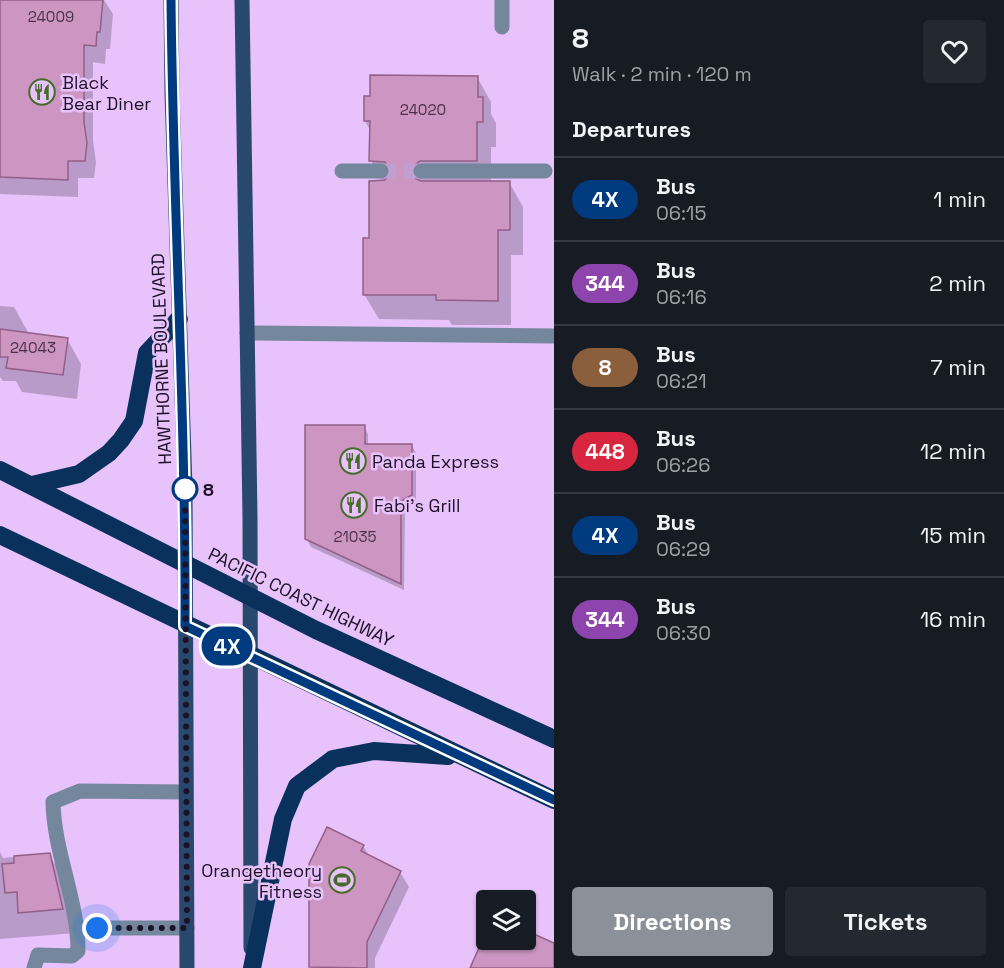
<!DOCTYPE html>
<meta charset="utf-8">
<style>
body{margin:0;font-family:"Space Grotesk",sans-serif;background:#242831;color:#f1f3f6;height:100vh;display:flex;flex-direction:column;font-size:22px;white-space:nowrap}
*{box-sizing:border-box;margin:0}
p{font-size:20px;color:#9ea1a6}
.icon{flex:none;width:33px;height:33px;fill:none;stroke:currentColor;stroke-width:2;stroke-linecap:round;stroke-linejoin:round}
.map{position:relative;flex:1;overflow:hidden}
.details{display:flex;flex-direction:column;background:#171b24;width:450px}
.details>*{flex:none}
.badge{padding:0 12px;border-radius:20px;font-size:21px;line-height:39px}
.buttons{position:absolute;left:476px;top:890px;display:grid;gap:12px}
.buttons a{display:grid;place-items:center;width:60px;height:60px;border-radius:6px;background:#171b24;box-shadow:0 2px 4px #0004;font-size:30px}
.you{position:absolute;width:30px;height:30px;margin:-15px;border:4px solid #fff;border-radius:50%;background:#1a73e8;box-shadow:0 0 0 9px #1a73e833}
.map>.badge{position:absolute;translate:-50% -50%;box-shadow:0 0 0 3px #fff}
h2{padding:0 18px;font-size:22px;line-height:54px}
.round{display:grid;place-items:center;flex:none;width:63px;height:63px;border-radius:6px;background:#242831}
.summary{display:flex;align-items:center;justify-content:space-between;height:102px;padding:0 18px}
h1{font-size:28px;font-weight:700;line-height:45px}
.cta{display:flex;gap:12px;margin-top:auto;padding:12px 18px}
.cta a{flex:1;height:69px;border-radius:6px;background:#8c9099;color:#fff;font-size:24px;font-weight:700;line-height:69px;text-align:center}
.cta a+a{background:#242831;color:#f1f3f6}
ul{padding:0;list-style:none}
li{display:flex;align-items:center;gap:18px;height:84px;padding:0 18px;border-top:2px solid #363941}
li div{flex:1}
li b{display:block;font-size:22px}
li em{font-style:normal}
li .badge{min-width:66px;font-weight:700;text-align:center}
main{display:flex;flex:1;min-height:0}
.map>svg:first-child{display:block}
.shadow{fill:#0003}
.building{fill:#cd96c2;stroke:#925f88;stroke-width:1.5}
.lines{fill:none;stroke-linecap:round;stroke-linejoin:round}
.minor-tunnel{stroke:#bf9ed0;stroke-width:15;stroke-dasharray:15 8;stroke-linecap:butt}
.minor{stroke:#75879d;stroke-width:15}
.major{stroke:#29486e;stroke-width:15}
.highway{stroke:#0a315c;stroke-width:18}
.line-casing{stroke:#fff;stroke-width:14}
.line{stroke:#003b80;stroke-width:9}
.walk{stroke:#1e1025;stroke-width:6;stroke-dasharray:0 10.8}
.stop-dot{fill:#fff;stroke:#003b80;stroke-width:3}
.labels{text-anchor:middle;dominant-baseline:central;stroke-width:5;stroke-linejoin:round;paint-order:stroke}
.number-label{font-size:15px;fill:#4a324c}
.poi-label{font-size:18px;fill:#1e1025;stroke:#e7c2fb;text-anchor:start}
.street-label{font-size:18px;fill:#1e1025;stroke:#e7c2fb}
.stop-label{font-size:18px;font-weight:bold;fill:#1e1025;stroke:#e7c2fb;text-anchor:start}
</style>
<main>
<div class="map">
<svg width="554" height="968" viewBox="0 0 554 968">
<rect width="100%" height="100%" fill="#e7c2fb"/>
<path class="shadow" d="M0,0H104L113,14L110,49H106L105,64L93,62V141L96,162L94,178H78V197L0,194Z
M477,77L491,102V114L496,123V147H491V182H509L523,207V255H511V325H452L449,320L379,319L364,294L371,240L383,181L371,161V132L365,121Z
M0,306L14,307L29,334L67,339L81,364L77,399L22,392L16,381H3L0,377Z
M364,427L368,434V446H412L416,453V502L405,508L404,590L311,547L307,539Z
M363,846L370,857L400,872L409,887L375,958V968H312Z
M0,852L3,858L49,854L63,878L76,933L0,939Z"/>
<path class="building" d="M0,0H103L100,32H97L96,46L84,45V122L87,143L85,161H68V180L0,177Z
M370,75L478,76V97H483V122H477V161H420L413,166L411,172L416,179L421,181H510V230H498V301L436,300V295H363V238H369V181L385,180L391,172L385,162L369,161L370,121H364V96H370Z
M0,329L68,338L63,375L6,368L8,357H0Z
M305,425H365V444H412V495L401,501V584L305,539Z
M327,827L364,845L361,851L401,871L367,942V968L309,967V864Z
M50,853L63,909L18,913L17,892L5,893L2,864L14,863V856Z
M525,930L554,943V968H470L486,932V939H525Z"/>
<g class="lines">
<path class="minor-tunnel" d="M381,171H421"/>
<path class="minor" d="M502,0V27
M342,171H381
M421,171H545
M247,333L554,336
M78,928H187
M34,968L38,955L72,956L78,951C78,900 54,853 53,802L80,791L185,792"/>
<path class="major" d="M171,0L172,93L185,487L187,968
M242,0L250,518L251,948"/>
<path class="highway" d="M0,470L316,630L554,739
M32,485L79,474L109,453L121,440L134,421L147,353L179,319
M0,535L554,800
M252,968L283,819L297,786L333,759L374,751L448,756"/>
</g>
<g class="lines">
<g class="line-casing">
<path id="line" d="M171,0C173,209 186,417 185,626L554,800"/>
</g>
<use href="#line" class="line"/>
<path class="walk" d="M97,928H187L185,487V489"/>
</g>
<defs>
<g id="restaurant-ring" transform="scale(1.35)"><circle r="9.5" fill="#e7c2fb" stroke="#466d28" stroke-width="1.5"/><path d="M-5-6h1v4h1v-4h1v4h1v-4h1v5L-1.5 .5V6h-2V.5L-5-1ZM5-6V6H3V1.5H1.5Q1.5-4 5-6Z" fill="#466d28"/></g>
<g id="stadium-ring" transform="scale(1.35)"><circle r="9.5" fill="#e7c2fb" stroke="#466d28" stroke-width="1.5"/><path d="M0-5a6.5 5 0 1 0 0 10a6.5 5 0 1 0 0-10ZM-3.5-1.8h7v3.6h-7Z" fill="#466d28"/></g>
</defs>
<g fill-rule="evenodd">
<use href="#restaurant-ring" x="42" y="92"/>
<use href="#restaurant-ring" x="353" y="461"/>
<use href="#restaurant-ring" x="354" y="505"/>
<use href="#stadium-ring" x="342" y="880"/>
</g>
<circle class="stop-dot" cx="185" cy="489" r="12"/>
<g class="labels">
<g class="number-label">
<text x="51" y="16">24009</text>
<text x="423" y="109">24020</text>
<text x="33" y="347">24043</text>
<text x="355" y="536">21035</text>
</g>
<g class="poi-label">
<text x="62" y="82">Black<tspan x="62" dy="21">Bear Diner</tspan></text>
<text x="372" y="461">Panda Express</text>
<text x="374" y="505">Fabi's Grill</text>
<text x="322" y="870" text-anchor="end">Orangetheory<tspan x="322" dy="21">Fitness</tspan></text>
</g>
<g class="street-label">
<text transform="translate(161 359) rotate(-92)">HAWTHORNE BOULEVARD</text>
<text transform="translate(301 597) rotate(26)">PACIFIC COAST HIGHWAY</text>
</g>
<g class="stop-label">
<text x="203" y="489">8</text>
</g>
</g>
</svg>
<div class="buttons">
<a><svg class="icon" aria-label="layers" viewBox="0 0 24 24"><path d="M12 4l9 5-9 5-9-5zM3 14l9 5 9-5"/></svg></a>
</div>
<div class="you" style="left:97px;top:928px"></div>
<b class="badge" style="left:227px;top:646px;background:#003b80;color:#fff">4X</b>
</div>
<section class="details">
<div class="summary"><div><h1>8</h1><p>Walk · 2 min · 120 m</p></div><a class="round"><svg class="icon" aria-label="heart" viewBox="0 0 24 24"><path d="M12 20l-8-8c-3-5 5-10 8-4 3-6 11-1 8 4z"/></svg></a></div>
<h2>Departures</h2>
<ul>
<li><span class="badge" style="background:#003b80;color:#fff">4X</span><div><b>Bus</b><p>06:15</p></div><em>1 min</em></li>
<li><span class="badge" style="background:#8e44ad;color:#fff">344</span><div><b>Bus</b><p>06:16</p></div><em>2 min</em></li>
<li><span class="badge" style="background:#8b5e3c;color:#fff">8</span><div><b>Bus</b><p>06:21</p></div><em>7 min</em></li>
<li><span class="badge" style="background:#d7263d;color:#fff">448</span><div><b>Bus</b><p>06:26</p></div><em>12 min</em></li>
<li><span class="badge" style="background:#003b80;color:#fff">4X</span><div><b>Bus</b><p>06:29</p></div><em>15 min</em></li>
<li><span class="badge" style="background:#8e44ad;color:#fff">344</span><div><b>Bus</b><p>06:30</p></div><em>16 min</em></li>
</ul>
<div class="cta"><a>Directions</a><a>Tickets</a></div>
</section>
</main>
